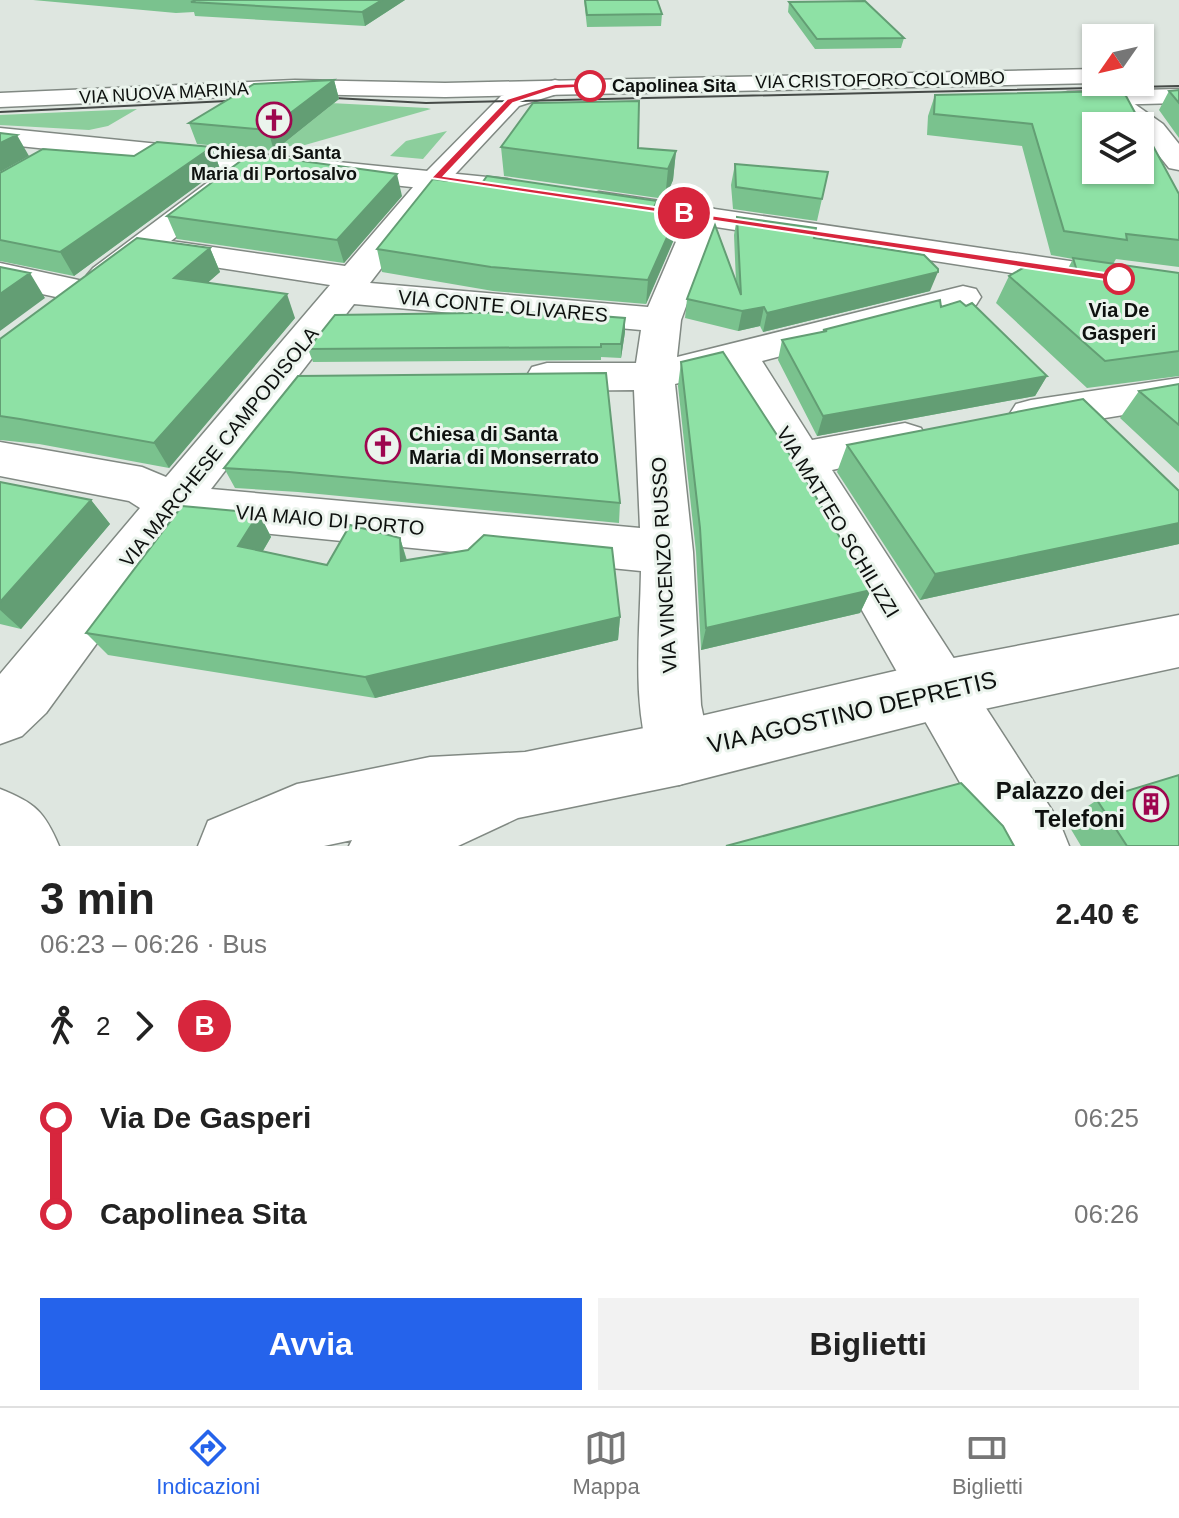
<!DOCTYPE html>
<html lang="it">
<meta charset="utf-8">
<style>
body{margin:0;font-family:Helvetica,sans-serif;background:#f2f2f2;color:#222;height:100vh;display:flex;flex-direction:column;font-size:30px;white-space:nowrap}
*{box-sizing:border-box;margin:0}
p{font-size:26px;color:#767676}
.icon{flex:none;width:44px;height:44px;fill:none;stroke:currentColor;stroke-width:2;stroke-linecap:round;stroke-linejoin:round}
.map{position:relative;height:846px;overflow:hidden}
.sheet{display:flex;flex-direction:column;background:#fff;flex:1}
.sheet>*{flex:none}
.badge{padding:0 16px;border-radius:26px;font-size:28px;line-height:52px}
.needle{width:52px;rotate:236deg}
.tools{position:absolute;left:1082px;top:24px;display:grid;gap:16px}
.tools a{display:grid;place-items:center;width:72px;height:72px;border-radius:0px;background:#fff;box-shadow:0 2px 6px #0004;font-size:40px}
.map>.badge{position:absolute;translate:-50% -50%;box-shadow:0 0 0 4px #fff}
.legs{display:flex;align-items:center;gap:12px;height:88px;padding:0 40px;font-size:26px}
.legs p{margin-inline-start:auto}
.summary{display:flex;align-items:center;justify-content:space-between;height:136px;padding:0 40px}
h1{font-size:44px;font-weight:600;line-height:60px}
.action{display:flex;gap:16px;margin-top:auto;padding:16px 40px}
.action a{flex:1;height:92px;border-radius:0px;background:#2563eb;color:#fff;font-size:32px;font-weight:600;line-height:92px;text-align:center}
.action a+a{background:#f2f2f2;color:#222}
ul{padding:0 40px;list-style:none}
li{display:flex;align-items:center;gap:28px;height:96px;font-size:30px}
li i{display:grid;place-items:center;width:12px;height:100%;margin:0 10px;background:currentColor}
li i::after{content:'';width:20px;height:20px;margin:-10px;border:6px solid;border-radius:50%;background:#fff}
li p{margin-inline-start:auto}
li:first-child i{background:linear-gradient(#0000 50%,currentColor 0)}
li:last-child i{background:linear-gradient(currentColor 50%,#0000 0)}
.tab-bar{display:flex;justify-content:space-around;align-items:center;height:112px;border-top:2px solid #e0e0e0;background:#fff;font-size:22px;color:#767676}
.tab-bar a{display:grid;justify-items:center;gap:4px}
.tab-bar .on{color:#2563eb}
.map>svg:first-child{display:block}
.green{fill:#8cce9c}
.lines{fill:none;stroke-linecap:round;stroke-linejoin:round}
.minor-casing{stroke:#818983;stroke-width:3}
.major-casing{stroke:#818983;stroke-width:3}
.minor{fill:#fff;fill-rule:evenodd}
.major{fill:#fff;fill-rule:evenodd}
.tram{stroke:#454a47;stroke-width:2}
.wall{fill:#7ac28e}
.shaded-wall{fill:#639e74}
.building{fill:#8ee1a5;stroke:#639e74;stroke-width:2;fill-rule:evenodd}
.line-1{fill:#d7263d;stroke:#fff;stroke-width:2}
.stop-1-dot{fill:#fff;stroke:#d7263d;stroke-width:4}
.labels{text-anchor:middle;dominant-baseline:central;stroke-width:6;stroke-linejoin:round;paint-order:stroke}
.far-street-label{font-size:18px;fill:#0e110f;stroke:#ebf4ed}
.far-stop-label{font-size:18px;font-weight:bold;fill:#0e110f;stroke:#ebf4ed;text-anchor:start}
.far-poi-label{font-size:18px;font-weight:bold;fill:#0e110f;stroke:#ebf4ed}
.street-label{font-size:20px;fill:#0e110f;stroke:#ebf4ed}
.stop-label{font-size:20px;font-weight:bold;fill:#0e110f;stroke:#ebf4ed}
.poi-label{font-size:20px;font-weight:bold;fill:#0e110f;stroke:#ebf4ed;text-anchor:start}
.near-street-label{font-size:24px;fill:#0e110f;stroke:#ebf4ed}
.near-poi-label{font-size:24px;font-weight:bold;fill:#0e110f;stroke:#ebf4ed;text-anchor:end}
</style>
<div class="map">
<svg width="1179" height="846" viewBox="0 0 1179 846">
<rect width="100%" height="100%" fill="#dee6e0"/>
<path class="green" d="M330,103L427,108L431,109L305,145L279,147L329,107Z
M137,109L108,126L89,130L0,125V115Z
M447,131L423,159L390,156L406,141Z"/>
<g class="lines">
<g class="minor-casing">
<path id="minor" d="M555,80L563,82L567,87L563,92L519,106L446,184L370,283L648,307L687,216L692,209L703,207L714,209L719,216L681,320L677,357L963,286L976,289L981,297L976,305L762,361L812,440L905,423L921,428L927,439L921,450L832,470L1059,821L1069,846H996L726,371L675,384L693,552L701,705L711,753L702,776L679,785L656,776C630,712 640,638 641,571L183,525L46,713L22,736L0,744V674L140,508L129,501L0,476V442L142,467L166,477L330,285L149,257C131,272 117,289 93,282L87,275L93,268L208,182L219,179L230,182L234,188L230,194L171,241L345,266L426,172L501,96ZM354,304L641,330L636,363H547L532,367L526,377L532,387L547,391L634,390L640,528L211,489Z
M1110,91L1119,93L1163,124L1179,144V170L1169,168L1140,132V126H1132L1101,103L1098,98L1101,93Z
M0,263L97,284L102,292L97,300L84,303L0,285Z
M1179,378V406L1031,430L1016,426L1009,415L1016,404L1031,400Z"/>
</g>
<g class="major-casing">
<path id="major" d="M1096,69V82H1100L1096,83L445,97L295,94L0,107V93L295,80L445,83Z
M1179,89V103L1068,106L1059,104L1056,99L1059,94L1068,92Z
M0,128L507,179L518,182L522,188L518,194L507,197L0,144Z
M599,192L1179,277V299L588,207L584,201L588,195Z
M1179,615V667L938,719L679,785L518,818L458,846H349L352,840L324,846H198L208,821L297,784L430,757L525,752L679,721L938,661Z
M0,789C35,803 44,811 59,846H0Z"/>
</g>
<use href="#minor" class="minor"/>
<use href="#major" class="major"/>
<path class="tram" d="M316,97L426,103L1179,86
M0,112L248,100"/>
</g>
<path class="wall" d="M33,0H405L365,26L195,16L194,12L176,13Z
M584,0H657L662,14L661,26L587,27Z
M789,2L904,38L901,48L815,49L788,12Z
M334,80L339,99L274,151L197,144L189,123Z
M1179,90V138L1159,110L1169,91Z
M1119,91L1179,194V267L1116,259L1113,264L1179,273V376L1087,388L996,303L1009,276L1067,270L1073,259L1051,255L1022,146L927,135L928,116L935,95Z
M212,147L220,169L74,276L0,261V173Z
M501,147L638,148L676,151L673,180L665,199L504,176Z
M735,164L828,172L817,221L733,209L731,185Z
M447,181L677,215L675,237L646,304L493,291L382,272L377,249Z
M402,196L344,263L177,239L167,216Z
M737,217L814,238L930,291L763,332L760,326L738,331L685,318L687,299L736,282L734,235Z
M210,248L220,272L208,282L295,318L169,468L39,444L0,440V339Z
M941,307L1047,376L1035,396L817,436L778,360L782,340L823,332V330Z
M625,332L621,358L601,357V360L313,362L308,349Z
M681,362L871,590L860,613L701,650L696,552L678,386Z
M298,376L620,503L619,523L298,492L235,488L224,468Z
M1179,384V473L1120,418L1139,391Z
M847,445L1179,491V544L920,600L837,472Z
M0,482L91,500L110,524L21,629L0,624Z
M259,513L271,537L263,551L327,565L400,538L407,560L620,617L618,640L375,698L108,655L86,633Z
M1097,800L1179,846H1081L1066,821Z"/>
<path class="shaded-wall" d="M382,0H405L365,26L362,12Z
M334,80L339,99L274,151L268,130Z
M17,135L29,156L0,172V143Z
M212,147L220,169L74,276L60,252Z
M676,151L673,180L665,199L668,169Z
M397,174L402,196L344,263L337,240Z
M677,215L675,237L646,304L648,280Z
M210,248L220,272L186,302L174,278Z
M938,272L930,291L763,332L767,313Z
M30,273L45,298L0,331V294Z
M287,294L295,318L169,468L154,443Z
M764,307L760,326L738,331L742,311Z
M625,318V332L621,358V344Z
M1047,376L1035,396L817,436L823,416Z
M91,500L110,524L21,629L0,610V602Z
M259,513L271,537L252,569L238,546Z
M1179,523V544L920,600L935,574Z
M400,538L407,562L401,561Z
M871,590L860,613L701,650L706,628Z
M620,617L618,640L375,698L365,677Z"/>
<path class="building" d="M196,0H382L362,12L191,2Z
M585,0H657L662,14L587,15Z
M865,1L904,38L817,39L789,2Z
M334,80L268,130L189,123L254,84Z
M1179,90V103L1169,91Z
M1119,91L1126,96L1179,194V240L1126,234L1127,240L1064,231L1032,124L934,114L935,95ZM1096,126H1140V170H1096Z
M639,101L638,148L676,151L668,169L501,147L533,103Z
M0,133L17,135L0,143Z
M157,142L212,147L60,252L0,240V173L43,149L134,156Z
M250,154L397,174L337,240L167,216Z
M735,164L828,172L822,199L736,187Z
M487,176L657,201L652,211L677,215L648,280L491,267L377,249L433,179L447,181L450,178L482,183Z
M737,217L816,228L814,238L924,255L938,269V272L767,313L764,307L742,311L687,299L715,225L741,295Z
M137,238L210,248L174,278L287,294L154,443L20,419L0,416V339Z
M1073,258L1179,273V351L1105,361L1009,276L1030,264L1077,271Z
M0,267L30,273L0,294Z
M940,300L941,307L960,301L966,306L972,303L1047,376L823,416L782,340L827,331L823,330Z
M548,312L625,318L621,344H601V347L308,349L335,315Z
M723,352L803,475L871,590L706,628L700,528L681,362Z
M606,373L620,503L289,472L224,468L298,376Z
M1179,384V425L1139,391Z
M1083,399L1179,491V523L935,574L847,445Z
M0,482L91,500L0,602Z
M182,506L259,513L238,546L327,565L350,525L400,538L401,561L468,550L484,535L612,548L620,617L365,677L86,633Z
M1179,775V846H1127L1097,800Z
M961,783L1003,826L1014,846H726Z"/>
<path class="line-1" d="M590,83L593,87L556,89L513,103L444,176L1119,275L1125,279L1119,282L431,178L507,99L555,84Z"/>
<defs>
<g id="church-ring" transform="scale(1.8)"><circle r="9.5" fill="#ebf4ed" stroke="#9e064f" stroke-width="1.5"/><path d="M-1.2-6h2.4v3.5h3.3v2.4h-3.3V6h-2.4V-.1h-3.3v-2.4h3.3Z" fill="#9e064f"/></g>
<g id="building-ring" transform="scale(1.8)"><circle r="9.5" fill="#ebf4ed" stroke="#9e064f" stroke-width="1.5"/><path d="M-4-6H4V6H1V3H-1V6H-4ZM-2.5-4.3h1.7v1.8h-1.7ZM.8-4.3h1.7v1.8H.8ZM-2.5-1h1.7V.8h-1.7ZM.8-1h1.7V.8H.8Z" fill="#9e064f"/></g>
</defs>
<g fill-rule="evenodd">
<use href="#church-ring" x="274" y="120"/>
<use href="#church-ring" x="383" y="446"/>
<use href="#building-ring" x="1151" y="804"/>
</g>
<g class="stop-1-dot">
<circle cx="590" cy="86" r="14"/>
<circle cx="1119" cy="279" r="14"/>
</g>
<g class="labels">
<g class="far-street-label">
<text transform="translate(880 80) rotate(-1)">VIA CRISTOFORO COLOMBO</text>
<text transform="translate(164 93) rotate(-3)">VIA NUOVA MARINA</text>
</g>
<g class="far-stop-label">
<text x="612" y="86">Capolinea Sita</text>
</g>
<g class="far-poi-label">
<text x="274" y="153">Chiesa di Santa<tspan x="274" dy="21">Maria di Portosalvo</tspan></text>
</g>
<g class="street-label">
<text transform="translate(503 306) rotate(5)">VIA CONTE OLIVARES</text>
<text transform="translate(219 447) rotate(-51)">VIA MARCHESE CAMPODISOLA</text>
<text transform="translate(330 520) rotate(5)">VIA MAIO DI PORTO</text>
<text transform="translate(838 522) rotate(59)">VIA MATTEO SCHILIZZI</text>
<text transform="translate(664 565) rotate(-93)">VIA VINCENZO RUSSO</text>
</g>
<g class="stop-label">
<text x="1119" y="310">Via De<tspan x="1119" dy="23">Gasperi</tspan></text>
</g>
<g class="poi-label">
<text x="409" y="434">Chiesa di Santa<tspan x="409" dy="23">Maria di Monserrato</tspan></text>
</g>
<g class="near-street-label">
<text transform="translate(852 712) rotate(-13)">VIA AGOSTINO DEPRETIS</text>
</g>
<g class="near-poi-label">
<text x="1125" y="790">Palazzo dei<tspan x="1125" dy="28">Telefoni</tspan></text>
</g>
</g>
</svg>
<div class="tools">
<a><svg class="needle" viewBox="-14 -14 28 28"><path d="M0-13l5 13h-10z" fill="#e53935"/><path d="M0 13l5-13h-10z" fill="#767676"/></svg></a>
<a><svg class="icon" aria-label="layers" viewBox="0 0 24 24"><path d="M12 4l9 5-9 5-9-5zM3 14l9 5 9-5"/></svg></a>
</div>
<b class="badge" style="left:684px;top:213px;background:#d7263d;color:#fff">B</b>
</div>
<section class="sheet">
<div class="summary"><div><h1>3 min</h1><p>06:23 – 06:26 · Bus</p></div><b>2.40 €</b></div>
<div class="legs"><svg class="icon" aria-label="walk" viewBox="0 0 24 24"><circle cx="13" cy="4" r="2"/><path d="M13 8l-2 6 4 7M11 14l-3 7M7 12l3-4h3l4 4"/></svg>2<svg class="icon" aria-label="forward" viewBox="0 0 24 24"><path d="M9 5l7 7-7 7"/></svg><b class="badge" style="background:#d7263d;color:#fff">B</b></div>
<ul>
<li><i style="color:#d7263d"></i><b>Via De Gasperi</b><p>06:25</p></li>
<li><i style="color:#d7263d"></i><b>Capolinea Sita</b><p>06:26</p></li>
</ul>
<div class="action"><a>Avvia</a><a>Biglietti</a></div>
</section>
<nav class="tab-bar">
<a class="on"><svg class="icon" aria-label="directions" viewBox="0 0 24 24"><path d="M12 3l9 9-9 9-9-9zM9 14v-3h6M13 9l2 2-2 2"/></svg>Indicazioni</a>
<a><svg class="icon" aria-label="map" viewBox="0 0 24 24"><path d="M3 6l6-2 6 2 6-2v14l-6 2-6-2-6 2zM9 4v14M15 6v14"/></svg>Mappa</a>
<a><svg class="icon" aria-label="tickets" viewBox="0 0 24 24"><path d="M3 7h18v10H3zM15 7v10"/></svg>Biglietti</a>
</nav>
